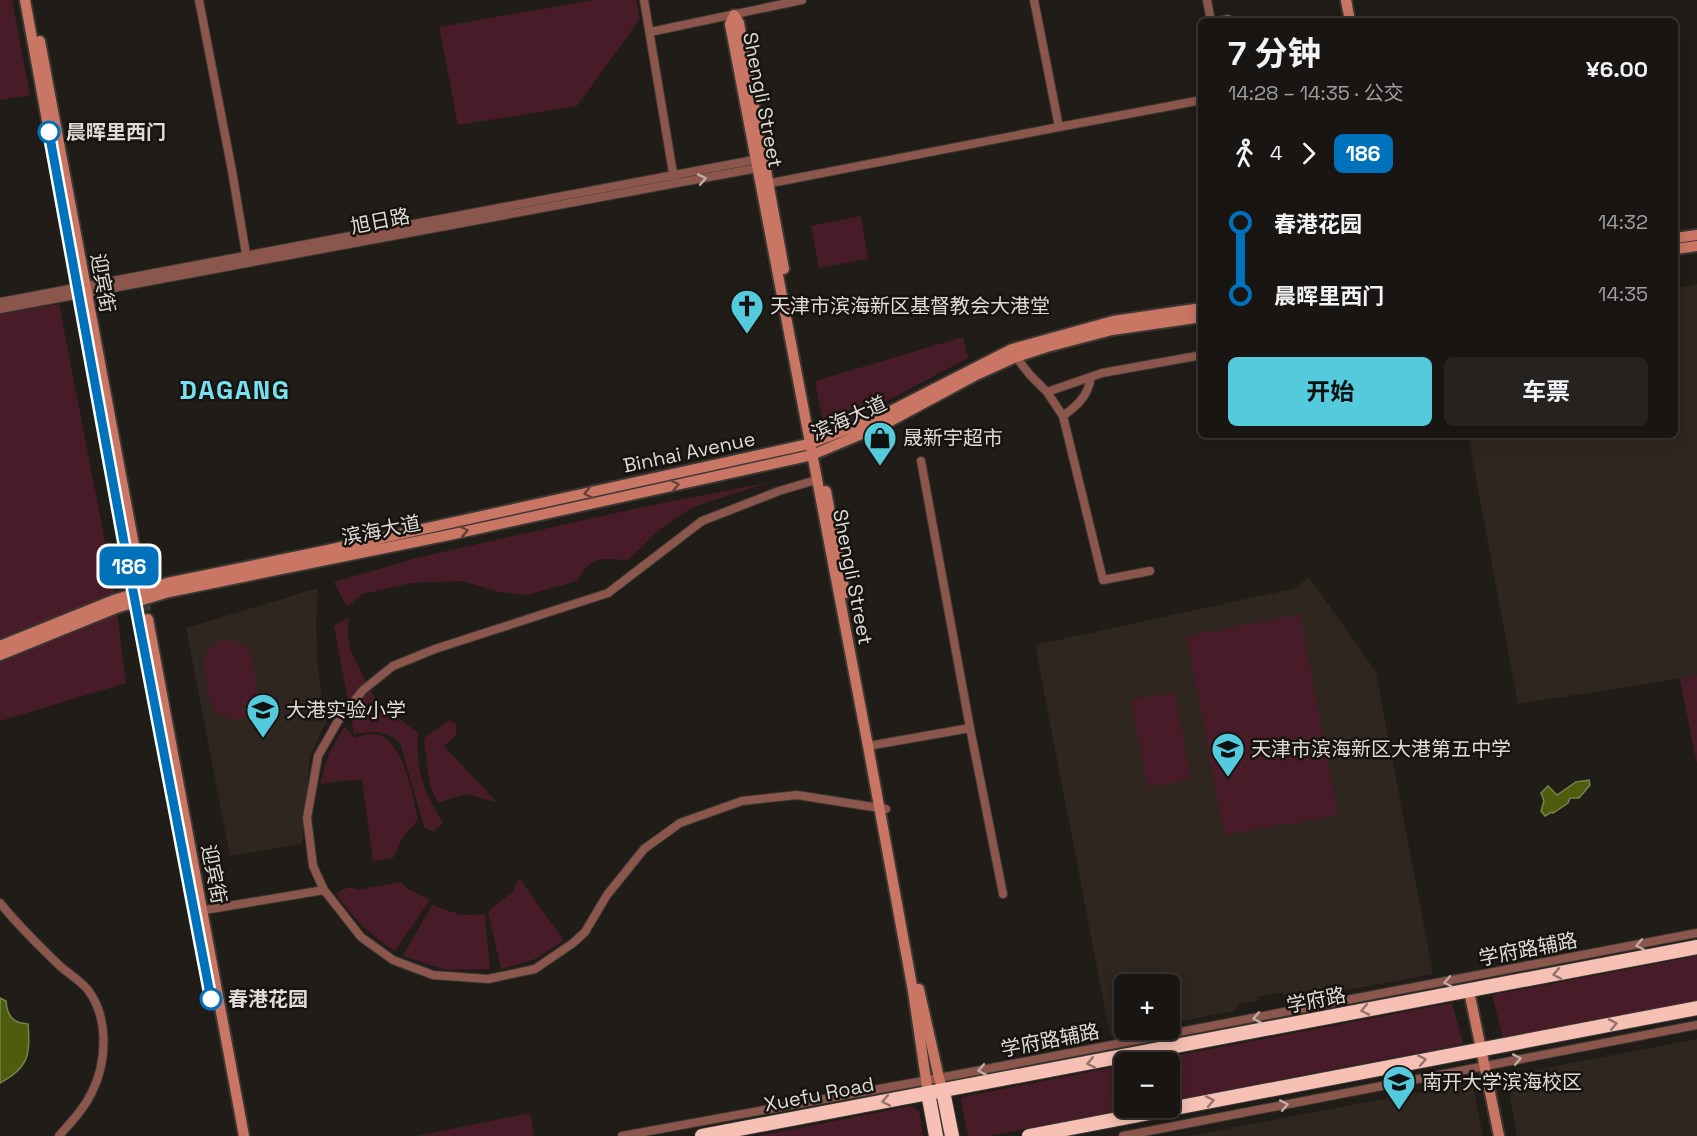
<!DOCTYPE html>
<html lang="zh">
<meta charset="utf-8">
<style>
body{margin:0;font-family:"Space Grotesk","Noto Sans SC",sans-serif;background:#252220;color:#f1f3f6;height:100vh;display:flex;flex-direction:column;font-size:22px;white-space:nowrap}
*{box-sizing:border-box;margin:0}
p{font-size:20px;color:#9f9f9f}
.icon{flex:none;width:33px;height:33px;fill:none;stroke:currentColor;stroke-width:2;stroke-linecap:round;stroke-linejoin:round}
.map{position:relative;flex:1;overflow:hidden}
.side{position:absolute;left:1198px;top:18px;width:480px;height:420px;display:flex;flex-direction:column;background:#181512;border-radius:9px;box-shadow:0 3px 15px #0003,0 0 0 2px #363432}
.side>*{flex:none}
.badge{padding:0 12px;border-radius:9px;font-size:21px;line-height:39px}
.tools{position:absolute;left:1114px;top:974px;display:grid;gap:12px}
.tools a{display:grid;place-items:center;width:66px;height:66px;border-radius:9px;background:#181512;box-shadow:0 3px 15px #0003,0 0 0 2px #363432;font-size:30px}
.map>.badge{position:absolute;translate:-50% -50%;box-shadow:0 0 0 3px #fff}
.legs{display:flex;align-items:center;gap:9px;height:66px;padding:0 30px;font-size:20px}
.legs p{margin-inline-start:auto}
.summary{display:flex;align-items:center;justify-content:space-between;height:102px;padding:0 30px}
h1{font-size:33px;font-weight:700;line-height:45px}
.cta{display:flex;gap:12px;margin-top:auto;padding:12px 30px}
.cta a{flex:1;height:69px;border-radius:9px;background:#54cadd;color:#111;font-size:24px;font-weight:700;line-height:69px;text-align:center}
.cta a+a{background:#252220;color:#f1f3f6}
ul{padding:0 30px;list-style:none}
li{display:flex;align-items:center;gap:21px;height:72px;font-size:22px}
li i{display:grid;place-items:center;width:9px;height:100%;margin:0 8px;background:currentColor}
li i::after{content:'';width:15px;height:15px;margin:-8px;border:4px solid;border-radius:50%;background:#181512}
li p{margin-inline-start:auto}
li:first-child i{background:linear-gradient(#0000 50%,currentColor 0)}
li:last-child i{background:linear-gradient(currentColor 50%,#0000 0)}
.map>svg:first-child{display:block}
.built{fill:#2f261f}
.green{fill:#471c28}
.water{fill:#4d5d0d;stroke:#78834a;stroke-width:1.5}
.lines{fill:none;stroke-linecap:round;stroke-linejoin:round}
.secondary-tunnel{stroke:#3c3935;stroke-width:10;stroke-dasharray:10 5;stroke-linecap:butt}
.street-casing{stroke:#3b3733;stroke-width:10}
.secondary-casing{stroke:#3b3733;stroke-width:14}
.highway-casing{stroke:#3b3733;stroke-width:16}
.street{stroke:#8b564b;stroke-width:8}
.secondary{stroke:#ca7664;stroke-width:10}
.highway{stroke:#f6c0b4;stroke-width:14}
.secondary-bridge-casing{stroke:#3b3733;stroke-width:14;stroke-linecap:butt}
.secondary-bridge{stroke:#ca7664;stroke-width:10}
.oneway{stroke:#c1aca7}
.oneway2{stroke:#684035}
.oneway3{stroke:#92726a}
.line-1-casing{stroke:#fff;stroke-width:14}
.line-1{stroke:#0072bc;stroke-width:9}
.stop-1-dot{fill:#fff;stroke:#0072bc;stroke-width:3}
.labels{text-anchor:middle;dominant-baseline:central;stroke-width:5;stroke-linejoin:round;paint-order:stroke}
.street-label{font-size:20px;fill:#dedbd9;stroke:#17130f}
.stop-label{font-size:20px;font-weight:bold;fill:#dedbd9;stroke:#17130f;text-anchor:start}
.poi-label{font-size:20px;fill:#dedbd9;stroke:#17130f;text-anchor:start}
.district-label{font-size:26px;font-weight:bold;letter-spacing:1.5px;fill:#77e0f1;stroke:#17130f}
</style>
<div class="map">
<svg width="1697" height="1136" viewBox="0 0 1697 1136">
<rect width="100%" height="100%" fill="#201c18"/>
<path class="built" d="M1697,284V676L1518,704L1468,435H1676V288Z
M1309,577L1376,672L1433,974L1310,997L1303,993L1284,996L1283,992L1257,997L1258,1001L1239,1004L1234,1011L1170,1023V984H1125V1029H1141L1110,1035L1035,645L1296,588Z
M318,588L316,624L318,670L326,722L310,756L302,844L230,856L186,628Z
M1697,1039V1136H1517L1507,1080L1510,1075Z
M1469,1083L1473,1086L1483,1136H1188Z"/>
<path class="green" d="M0,0H12L30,95L0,100Z
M593,0H636L640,19L577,106L458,125L439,27Z
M861,216L868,259L819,268L811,226Z
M59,304L114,588L126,683L0,721V314Z
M963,337L968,358L847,422L826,427L822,419L815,381Z
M770,482L693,507L659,530L627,561C602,557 590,557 577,581L527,595L500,592L462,581L411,583L362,594L347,607L334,582L420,557L638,508Z
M1300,614L1338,815L1224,835L1187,636Z
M349,617L348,636L351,651L370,691L380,704L418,733C416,770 423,791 443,822L434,832L424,827L400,743C382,728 375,732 354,734L334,626Z
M224,640C232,640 241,641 247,648C252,654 253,663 254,671C258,694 264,715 234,720L217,714L210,703L203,662L210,647Z
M1697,676V764L1680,679Z
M1175,693L1191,779L1148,787L1131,700Z
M450,720L457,725L456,735L444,746L497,802L465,794L438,803L430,786L424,741L426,736Z
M345,726L354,738C360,737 367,734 372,734C404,735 412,795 418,820L403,837L393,858L373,861L362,779L320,784L329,753Z
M519,878L564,940L535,959L501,969L488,912L513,891Z
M401,882L408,889L430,900L395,951C369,934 353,919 336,893L350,887L357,890Z
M432,905L461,915L485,914L490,969L447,970L403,956Z
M1697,956V1001L1503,1038L1492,995Z
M1452,1003L1463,1044L1170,1101V1062H1143Z
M1125,1065V1107H1138L989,1136H968L961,1100L962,1097Z
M911,1106L919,1111L923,1136H757Z
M530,1113L534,1136H417Z"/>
<path class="water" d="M1589,780L1590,785L1579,798H1570L1568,803L1553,813L1552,812L1545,816L1541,811L1544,801L1541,793L1548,786L1557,795L1576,782Z
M0,998L6,1001C7,1016 13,1023 28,1024C31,1055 28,1068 0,1083Z"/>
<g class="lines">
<path class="secondary-tunnel" d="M139,572L148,619
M130,575L139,621"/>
<g class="street-casing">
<path id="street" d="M199,0L232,171L247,260
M644,0L674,179
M1034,0L1059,127L1202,100
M1207,0L1211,21
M1219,21L1228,19V21
M650,32L802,0
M766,184L1059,127
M0,302L759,159
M0,309L763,167
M1016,357L1030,375L1047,392L1063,416L1103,580L1150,571
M1047,392L1102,373L1202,355
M1063,416C1078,405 1088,396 1091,377
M921,461L970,728L1003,894
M816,480L779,491L702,521L608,593L435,649L393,666L363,690L338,721L318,756L307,818L313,866L324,890L361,937L393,960L433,975L488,979L535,969L573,943L585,932L607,895L644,849L680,823L742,801L797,795L886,809
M868,746L970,728
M0,903C19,926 39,946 60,966C69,974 81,981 88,990C109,1018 107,1062 92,1092C84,1109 71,1122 59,1136
M199,911L324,890
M622,1136L939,1078L1697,933
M1123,1136L1697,1025"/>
</g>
<g class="secondary-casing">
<path id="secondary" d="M25,0L130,575
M1346,0L1350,21
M734,15L730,24L868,746L913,991L928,1093
M734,15L739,23L784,269
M40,41L139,572
M1676,238L1697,235
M1676,249L1697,246
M826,491L845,593
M167,583L323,551L809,444L881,416L1012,349L1113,321L1202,308
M169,592L454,534L812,455L883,425L974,376L1016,357L1047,347L1112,330L1202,317
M148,619L244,1136
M139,621L197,921
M0,646L114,600
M0,655L116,608
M919,989L939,1078L943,1091
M1469,991L1499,1136"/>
</g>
<g class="highway-casing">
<path id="highway" d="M943,1091L952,1136
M928,1093L936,1136
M702,1136L1697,947
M1029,1136L1697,1008"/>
</g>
<use href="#street" class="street"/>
<use href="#secondary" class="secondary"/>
<use href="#highway" class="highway"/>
<g class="secondary-bridge-casing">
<path id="secondary-bridge" d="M114,600L167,583
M116,608L169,592"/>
</g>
<use href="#secondary-bridge" class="secondary-bridge"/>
</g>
<defs><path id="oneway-chevron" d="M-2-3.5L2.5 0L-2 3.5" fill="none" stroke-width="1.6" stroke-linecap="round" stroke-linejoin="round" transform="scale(1.5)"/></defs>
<g class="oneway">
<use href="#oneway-chevron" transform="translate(702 179) rotate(-11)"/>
<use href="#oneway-chevron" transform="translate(1640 945) rotate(169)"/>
<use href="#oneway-chevron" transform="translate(1448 982) rotate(169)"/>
<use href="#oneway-chevron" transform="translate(1257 1018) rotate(169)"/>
<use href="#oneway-chevron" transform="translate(1517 1059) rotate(-11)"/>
<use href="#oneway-chevron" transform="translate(982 1070) rotate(169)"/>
<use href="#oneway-chevron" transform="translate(1284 1105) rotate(-11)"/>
</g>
<g class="oneway2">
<use href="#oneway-chevron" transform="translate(675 485) rotate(-12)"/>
<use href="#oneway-chevron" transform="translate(588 493) rotate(168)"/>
<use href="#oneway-chevron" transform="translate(464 531) rotate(-12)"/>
</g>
<g class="oneway3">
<use href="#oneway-chevron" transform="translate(1557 974) rotate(169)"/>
<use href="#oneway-chevron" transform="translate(1365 1010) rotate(169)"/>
<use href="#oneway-chevron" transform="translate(1613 1024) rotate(-11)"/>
<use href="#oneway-chevron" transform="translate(1422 1060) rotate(-11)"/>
<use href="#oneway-chevron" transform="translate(1091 1063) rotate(169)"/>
<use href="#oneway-chevron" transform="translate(886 1101) rotate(169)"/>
<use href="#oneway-chevron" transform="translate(1210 1101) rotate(-11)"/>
</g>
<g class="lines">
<g class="line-1-casing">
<path id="line-1" d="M49,132L130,575L211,999"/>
</g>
<use href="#line-1" class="line-1"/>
</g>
<defs>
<g id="church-pin" transform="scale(1.725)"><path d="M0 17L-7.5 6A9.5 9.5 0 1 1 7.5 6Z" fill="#54cadd" stroke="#17130f"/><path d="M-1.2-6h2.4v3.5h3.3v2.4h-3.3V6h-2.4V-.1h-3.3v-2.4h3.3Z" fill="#111"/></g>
<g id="shop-pin" transform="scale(1.725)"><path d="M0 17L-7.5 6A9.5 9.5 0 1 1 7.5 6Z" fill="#54cadd" stroke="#17130f"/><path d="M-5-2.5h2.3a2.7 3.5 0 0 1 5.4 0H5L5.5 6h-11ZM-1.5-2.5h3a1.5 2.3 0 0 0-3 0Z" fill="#111"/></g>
<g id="school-pin" transform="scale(1.725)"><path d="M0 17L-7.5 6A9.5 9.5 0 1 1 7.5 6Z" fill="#54cadd" stroke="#17130f"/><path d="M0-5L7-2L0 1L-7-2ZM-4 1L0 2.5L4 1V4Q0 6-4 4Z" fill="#111"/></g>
<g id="university-pin" transform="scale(1.725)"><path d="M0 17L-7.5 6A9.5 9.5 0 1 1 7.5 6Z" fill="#54cadd" stroke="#17130f"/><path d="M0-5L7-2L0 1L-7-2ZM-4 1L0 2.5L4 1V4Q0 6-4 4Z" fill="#111"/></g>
</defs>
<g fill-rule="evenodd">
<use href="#church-pin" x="747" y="306"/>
<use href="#shop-pin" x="880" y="438"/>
<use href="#school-pin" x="263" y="710"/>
<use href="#school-pin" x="1228" y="749"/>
<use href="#university-pin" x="1399" y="1082"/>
</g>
<g class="stop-1-dot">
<circle cx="49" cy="132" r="10"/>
<circle cx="211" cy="999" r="10"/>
</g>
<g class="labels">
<g class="street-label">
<text transform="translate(763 100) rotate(79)">Shengli Street</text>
<text transform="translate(380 221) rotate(-11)">旭日路</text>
<text transform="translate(103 283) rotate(80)">迎宾街</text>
<text transform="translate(849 418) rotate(-24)">滨海大道</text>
<text transform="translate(689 452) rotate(-12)">Binhai Avenue</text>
<text transform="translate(381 530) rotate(-11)">滨海大道</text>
<text transform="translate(853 577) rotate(79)">Shengli Street</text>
<text transform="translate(214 874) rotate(79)">迎宾街</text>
<text transform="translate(1528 949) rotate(-11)">学府路辅路</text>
<text transform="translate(1316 1000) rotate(-11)">学府路</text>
<text transform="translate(1050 1040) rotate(-11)">学府路辅路</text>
<text transform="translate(819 1094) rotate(-11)">Xuefu Road</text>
</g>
<g class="stop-label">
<text x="66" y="132">晨晖里西门</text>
<text x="228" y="999">春港花园</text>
</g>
<g class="poi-label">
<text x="770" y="306">天津市滨海新区基督教会大港堂</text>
<text x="903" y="438">晟新宇超市</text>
<text x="286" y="710">大港实验小学</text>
<text x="1251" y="749">天津市滨海新区大港第五中学</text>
<text x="1422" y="1082">南开大学滨海校区</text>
</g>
<g class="district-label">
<text x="235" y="390">DAGANG</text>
</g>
</g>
</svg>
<div class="tools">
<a>+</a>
<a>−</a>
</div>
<b class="badge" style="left:129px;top:566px;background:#0072bc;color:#fff">186</b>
<section class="side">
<div class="summary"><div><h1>7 分钟</h1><p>14:28 – 14:35 · 公交</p></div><b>¥6.00</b></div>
<div class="legs"><svg class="icon" aria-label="walk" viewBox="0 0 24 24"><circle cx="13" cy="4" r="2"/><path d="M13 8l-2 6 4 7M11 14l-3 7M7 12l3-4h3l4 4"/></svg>4<svg class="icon" aria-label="forward" viewBox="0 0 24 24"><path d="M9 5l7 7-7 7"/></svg><b class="badge" style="background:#0072bc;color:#fff">186</b></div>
<ul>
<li><i style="color:#0072bc"></i><b>春港花园</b><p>14:32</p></li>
<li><i style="color:#0072bc"></i><b>晨晖里西门</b><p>14:35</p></li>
</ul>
<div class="cta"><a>开始</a><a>车票</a></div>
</section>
</div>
